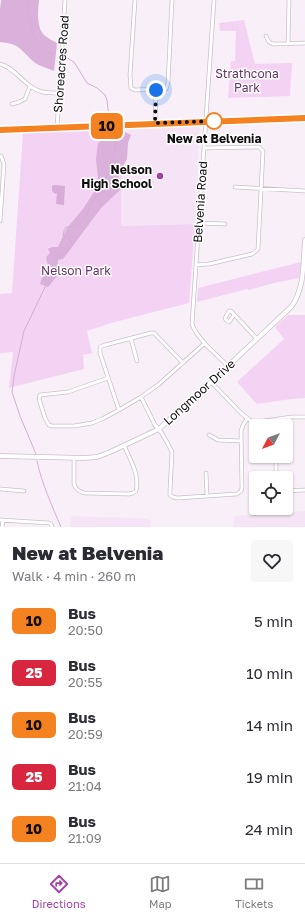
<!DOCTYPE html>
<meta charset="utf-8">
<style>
body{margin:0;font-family:"Golos Text",sans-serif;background:#f7f7f7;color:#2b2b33;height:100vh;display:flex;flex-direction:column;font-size:15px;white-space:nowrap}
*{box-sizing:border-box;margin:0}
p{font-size:13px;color:#7c7c81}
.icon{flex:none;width:22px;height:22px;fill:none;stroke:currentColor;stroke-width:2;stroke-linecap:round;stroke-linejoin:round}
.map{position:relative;height:527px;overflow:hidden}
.panel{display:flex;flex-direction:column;background:#fff;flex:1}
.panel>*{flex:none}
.badge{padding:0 8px;border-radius:6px;font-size:14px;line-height:26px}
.needle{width:26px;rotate:229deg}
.tools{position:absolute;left:249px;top:419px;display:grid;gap:8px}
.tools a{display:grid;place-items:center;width:44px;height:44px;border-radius:4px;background:#fff;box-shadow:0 1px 3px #0004;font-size:20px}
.you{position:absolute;width:20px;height:20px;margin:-10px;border:3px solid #fff;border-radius:50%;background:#1a73e8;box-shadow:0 0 0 6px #1a73e833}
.map>.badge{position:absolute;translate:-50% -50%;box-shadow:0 0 0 2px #fff}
.round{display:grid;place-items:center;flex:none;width:42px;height:42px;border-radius:4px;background:#f7f7f7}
.head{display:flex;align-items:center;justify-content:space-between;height:68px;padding:0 12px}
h1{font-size:19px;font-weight:800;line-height:30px}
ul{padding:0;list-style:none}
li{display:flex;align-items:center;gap:12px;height:52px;padding:0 12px}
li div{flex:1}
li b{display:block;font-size:15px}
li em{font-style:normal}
li .badge{min-width:44px;font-weight:700;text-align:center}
.tab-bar{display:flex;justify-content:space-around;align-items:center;height:56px;border-top:1px solid #e1e1e2;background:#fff;font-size:11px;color:#7c7c81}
.tab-bar a{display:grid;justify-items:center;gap:2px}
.tab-bar .current{color:#a341a8}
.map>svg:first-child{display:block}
.built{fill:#f5e4f5}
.green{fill:#f4d2f4}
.forest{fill:#d9b1da}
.water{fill:#d5add6}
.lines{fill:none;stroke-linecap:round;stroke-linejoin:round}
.stream{stroke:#d5add6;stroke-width:1}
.minor-casing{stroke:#cac0ca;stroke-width:4.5}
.tertiary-casing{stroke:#cac0ca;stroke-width:5.5}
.secondary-casing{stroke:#cac0ca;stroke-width:6}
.minor{stroke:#fff;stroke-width:3}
.tertiary{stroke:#fff;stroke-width:4}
.secondary{stroke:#fff;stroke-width:4.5}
.line-casing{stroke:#fff;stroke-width:9}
.line{stroke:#f58220;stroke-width:6}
.walk{stroke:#100c10;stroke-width:4;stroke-dasharray:0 7.2}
.stop-dot{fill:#fff;stroke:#f58220;stroke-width:2}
.poi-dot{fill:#a341a8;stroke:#fff;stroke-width:1.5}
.labels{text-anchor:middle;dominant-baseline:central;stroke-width:3;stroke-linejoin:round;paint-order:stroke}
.street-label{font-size:12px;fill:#100c10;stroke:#fff}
.park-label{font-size:12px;fill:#643367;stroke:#fff}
.stop-label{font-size:12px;font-weight:bold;fill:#100c10;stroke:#fff}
.poi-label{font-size:12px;font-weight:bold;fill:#100c10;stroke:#fff;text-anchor:end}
</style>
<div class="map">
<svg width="305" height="527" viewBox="0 0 305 527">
<rect width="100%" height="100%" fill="#f9eff9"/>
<path class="built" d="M200,126L195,224L121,226L122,128Z
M305,511V527H233L234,516Z
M71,516L139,518L151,520V527H70Z"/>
<path class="green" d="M244,20L255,64L292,63L290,96L228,98L231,61H235L236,31H220L219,23Z
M122,128L121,226L195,224L189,303L111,323L87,331L92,353L83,355L84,369L9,388L13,352L0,353V294L12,293L23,133Z
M301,262L299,278L274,283L249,290H248L247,289L197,302L198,288Z
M288,315H305V398L291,399L257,404L237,382L284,339L275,327Z"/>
<path class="forest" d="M1,0H39C38,10 36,27 44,35C48,38 53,41 57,43L54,71C48,68 39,66 34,62C20,50 21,44 0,42V10Z
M123,131L131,135L128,143L127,159L118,175L122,188L101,208L63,259L58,260L57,276L48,287L40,284L43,275L48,266L46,257L50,253L48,249L52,247H58L67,228L83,209L94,192L98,177L96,159L98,143L111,134Z"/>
<path class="water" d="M54,185L65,186L64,205L56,204L57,193L55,194L52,191V186Z"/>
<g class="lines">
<path class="stream" d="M26,0L31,22V31L35,38L47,52L55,55
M64,56L74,62L87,83L97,88L105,95L107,100L108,109L114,123
M36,454L20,416L12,392L14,376L24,331L48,281L55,258C62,254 70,252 72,242L63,236L64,231L66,227C72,227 76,226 81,222C87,217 89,208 93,201C96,197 99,194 100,190C108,176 120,143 116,128
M37,461C42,484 52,506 61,527"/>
<g class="minor-casing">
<path id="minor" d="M135,0L130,75L131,88L135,90L166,89L168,83L172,0
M214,0L192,324C197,339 217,355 228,366
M266,36L269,42L273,44L305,43
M288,44L289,0
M0,64C15,67 26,89 43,92C48,93 54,93 59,93
M12,104L19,102L25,99L30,86
M155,123L156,90
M57,128L65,0
M235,187L305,191
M0,221L4,164L1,156
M198,223L225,224
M196,265L209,264L252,254L255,252L258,249L263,151L259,147L204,148
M234,315L229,322L226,320L225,318L229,311H231L257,339
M131,339L137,361
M108,378L68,392L40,395L39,399L45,418L49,425L52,426H74L92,423L102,419L119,410L141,397L158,385L205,343
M211,382L241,413L251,421L257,422L292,417H305
M141,397L155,425L161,432L168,444L172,452L170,490V495L173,497L177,498L237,494L241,491L242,488L241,431L243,425L247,419
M119,410L100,353V347L105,345L151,333H154L183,363
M276,420V426
M209,435L218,440L241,441
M74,458V484C76,490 79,491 84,493L129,494L133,493L136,491C140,474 130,460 124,445
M206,473L207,495
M276,478V456
M0,489L24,491
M286,491L305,490
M0,520L49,523L51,524L52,527
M2,527L3,520"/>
</g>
<g class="tertiary-casing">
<path id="tertiary" d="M0,456L84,458L97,457L110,452L159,429L211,382L291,307C305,289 303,262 305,240"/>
</g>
<g class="secondary-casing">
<path id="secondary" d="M0,130L305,118"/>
</g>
<use href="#minor" class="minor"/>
<use href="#tertiary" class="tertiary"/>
<use href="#secondary" class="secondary"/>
</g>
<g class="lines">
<g class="line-casing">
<path id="line" d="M0,130L305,118"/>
</g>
<use href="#line" class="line"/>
<path class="walk" d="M156,90L155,123L218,121H214"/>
</g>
<circle class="stop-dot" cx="214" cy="121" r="8"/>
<circle class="poi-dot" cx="160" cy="176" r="4"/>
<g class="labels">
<g class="street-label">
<text transform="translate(61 64) rotate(-86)">Shoreacres Road</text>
<text transform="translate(200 202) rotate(-86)">Belvenia Road</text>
<text transform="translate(199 392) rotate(-42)">Longmoor Drive</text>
</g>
<g class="park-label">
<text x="247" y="73">Strathcona<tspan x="247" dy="14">Park</tspan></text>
<text x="76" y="270">Nelson Park</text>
</g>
<g class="stop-label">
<text x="214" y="138">New at Belvenia</text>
</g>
<g class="poi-label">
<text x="152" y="169">Nelson<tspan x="152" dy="14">High School</tspan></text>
</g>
</g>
</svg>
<div class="tools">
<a><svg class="needle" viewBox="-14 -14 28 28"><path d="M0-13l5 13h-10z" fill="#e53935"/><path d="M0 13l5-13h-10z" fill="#7c7c81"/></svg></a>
<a><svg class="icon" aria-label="locate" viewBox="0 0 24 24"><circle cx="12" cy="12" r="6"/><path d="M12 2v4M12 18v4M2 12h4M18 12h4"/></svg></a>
</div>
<div class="you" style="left:156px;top:90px"></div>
<b class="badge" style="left:107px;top:126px;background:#f58220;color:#111">10</b>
</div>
<section class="panel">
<div class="head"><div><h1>New at Belvenia</h1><p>Walk · 4 min · 260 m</p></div><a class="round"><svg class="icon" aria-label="heart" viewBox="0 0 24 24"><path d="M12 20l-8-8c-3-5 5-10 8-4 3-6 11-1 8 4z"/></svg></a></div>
<ul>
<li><span class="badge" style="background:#f58220;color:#111">10</span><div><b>Bus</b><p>20:50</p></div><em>5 min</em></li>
<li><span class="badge" style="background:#d7263d;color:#fff">25</span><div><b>Bus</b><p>20:55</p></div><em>10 min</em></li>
<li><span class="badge" style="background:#f58220;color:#111">10</span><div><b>Bus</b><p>20:59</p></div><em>14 min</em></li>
<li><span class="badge" style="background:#d7263d;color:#fff">25</span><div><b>Bus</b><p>21:04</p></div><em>19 min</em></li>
<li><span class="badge" style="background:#f58220;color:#111">10</span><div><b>Bus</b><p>21:09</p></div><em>24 min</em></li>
</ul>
</section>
<nav class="tab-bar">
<a class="current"><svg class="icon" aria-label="directions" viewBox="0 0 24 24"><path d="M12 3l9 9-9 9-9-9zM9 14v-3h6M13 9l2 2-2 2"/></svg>Directions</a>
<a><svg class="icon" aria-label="map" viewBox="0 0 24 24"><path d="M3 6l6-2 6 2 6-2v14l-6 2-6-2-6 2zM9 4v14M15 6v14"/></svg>Map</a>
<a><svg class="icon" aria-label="tickets" viewBox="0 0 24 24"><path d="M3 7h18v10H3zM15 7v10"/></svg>Tickets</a>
</nav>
